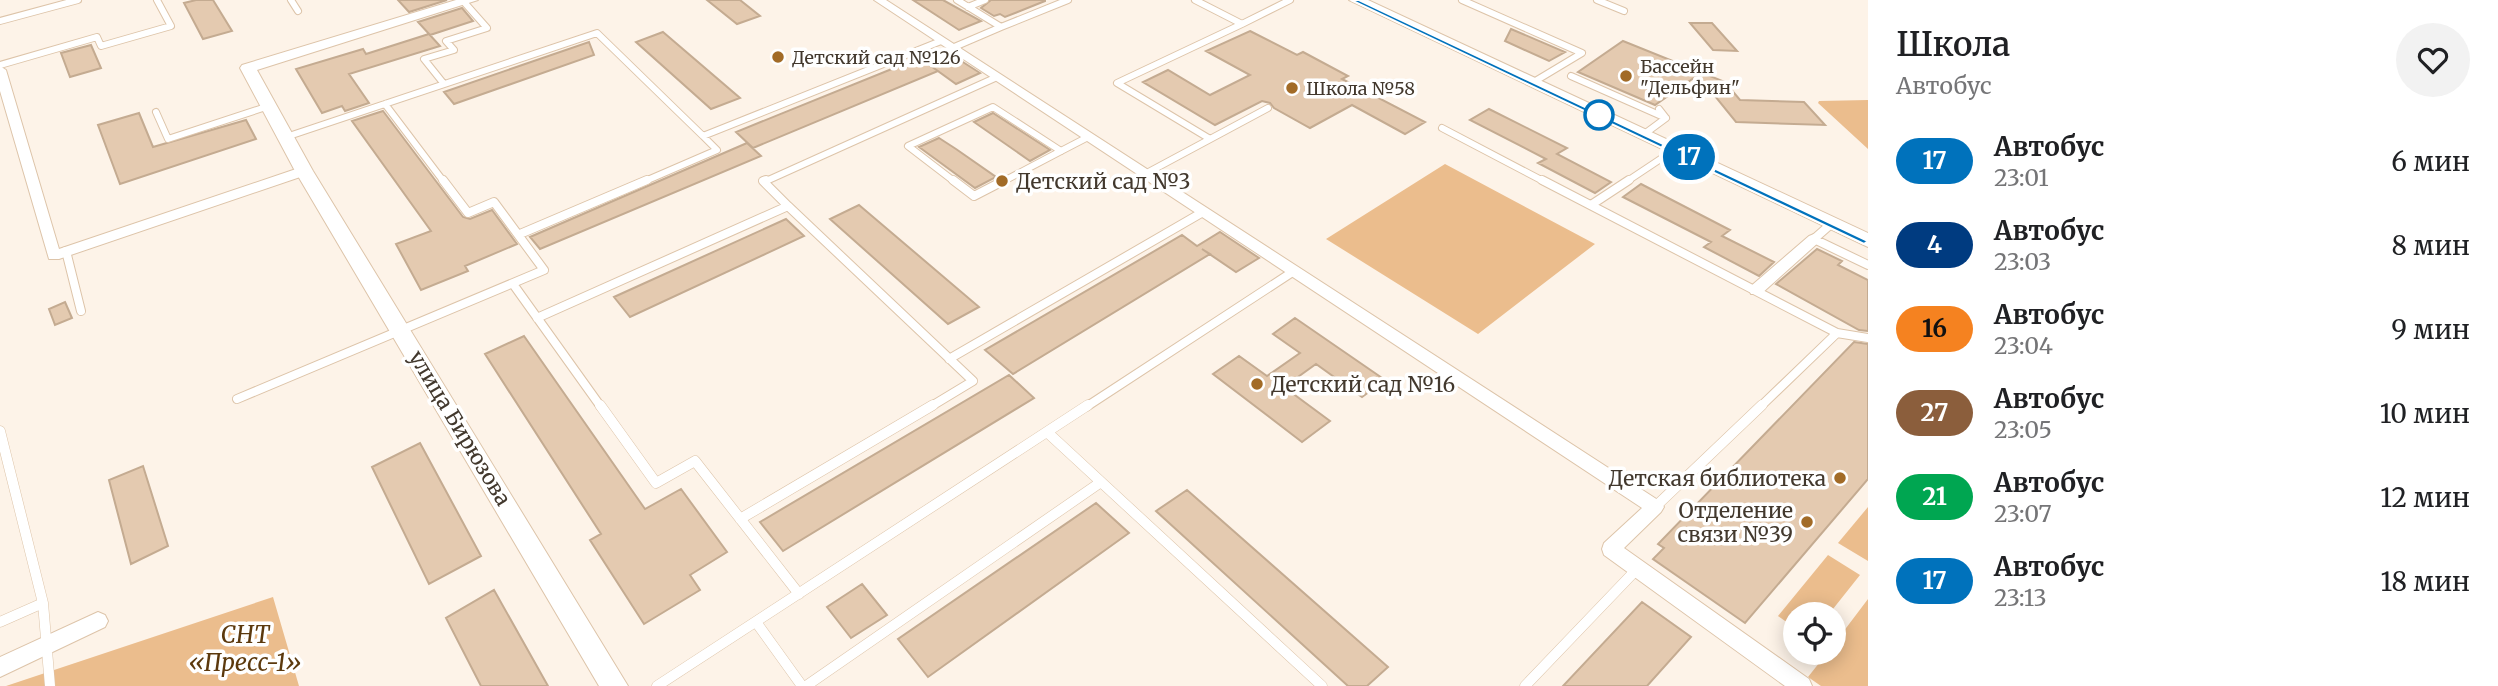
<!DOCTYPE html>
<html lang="ru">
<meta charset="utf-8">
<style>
body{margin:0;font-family:Merriweather,serif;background:#f2f2f2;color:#202124;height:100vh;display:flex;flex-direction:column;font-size:26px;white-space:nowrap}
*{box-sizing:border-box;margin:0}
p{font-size:23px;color:#757577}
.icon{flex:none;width:38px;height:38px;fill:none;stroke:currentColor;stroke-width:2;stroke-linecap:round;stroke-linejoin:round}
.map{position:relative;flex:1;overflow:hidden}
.side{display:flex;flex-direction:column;background:#fff;width:630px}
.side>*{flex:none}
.badge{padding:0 14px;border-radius:23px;font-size:24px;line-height:46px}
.buttons{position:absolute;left:1783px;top:602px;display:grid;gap:14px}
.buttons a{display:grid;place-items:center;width:63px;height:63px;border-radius:50%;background:#fff;box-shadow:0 4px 18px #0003;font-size:35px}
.map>.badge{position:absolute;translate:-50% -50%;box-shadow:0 0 0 4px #fff}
.round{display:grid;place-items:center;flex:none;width:74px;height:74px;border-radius:37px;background:#f2f2f2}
.summary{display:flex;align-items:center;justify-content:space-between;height:119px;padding:0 28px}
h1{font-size:33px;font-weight:600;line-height:52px}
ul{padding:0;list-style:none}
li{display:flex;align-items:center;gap:21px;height:84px;padding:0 28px}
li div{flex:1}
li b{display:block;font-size:26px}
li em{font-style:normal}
li .badge{min-width:77px;font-weight:700;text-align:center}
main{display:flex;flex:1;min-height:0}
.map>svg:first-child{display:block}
.green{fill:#ebbd8d}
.building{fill:#e4cab0;stroke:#c4ab91;stroke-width:2}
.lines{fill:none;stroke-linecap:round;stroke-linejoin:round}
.lane-far2-casing{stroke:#ddc4a9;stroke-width:8}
.lane-far1-casing{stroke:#ddc4a9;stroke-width:10}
.lane-casing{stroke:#ddc4a9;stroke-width:11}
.street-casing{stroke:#ddc4a9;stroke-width:2}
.secondary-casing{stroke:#ddc4a9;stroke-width:2}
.lane-far2{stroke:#fff;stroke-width:6}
.lane-far1{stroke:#fff;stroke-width:8}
.lane{stroke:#fff;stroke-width:10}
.street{fill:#fff;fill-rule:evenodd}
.secondary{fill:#fff;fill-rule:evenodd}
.line{fill:#0072bc;stroke:#fff;stroke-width:2}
.poi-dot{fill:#a26b27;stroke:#fff;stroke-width:2.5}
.stop-dot{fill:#fff;stroke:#0072bc;stroke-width:3.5}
.labels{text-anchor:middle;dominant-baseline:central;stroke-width:7;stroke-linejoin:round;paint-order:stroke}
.far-poi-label{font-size:18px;fill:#42382d;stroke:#fff;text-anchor:start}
.poi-label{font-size:21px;fill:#42382d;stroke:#fff;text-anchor:start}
.street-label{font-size:21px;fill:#42382d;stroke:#fff}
.near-park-label{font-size:24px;font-style:italic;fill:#5c390d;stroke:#fff}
</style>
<main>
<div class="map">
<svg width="1868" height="686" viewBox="0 0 1868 686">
<rect width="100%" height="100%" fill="#fdf3e8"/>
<path class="green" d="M1868,100V149L1818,103L1819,101Z
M1445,164L1595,244L1478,334L1326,239Z
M1868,507V561L1838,543Z
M1828,555L1860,575L1829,614H1796L1795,628L1778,616Z
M273,597L299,686H6Z
M1868,599V686H1821L1808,677L1827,653H1834V644Z"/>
<path class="building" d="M196,0H213L232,31L203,39L184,3Z
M398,0H447L409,12Z
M707,0H740L760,16L737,24Z
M913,0H943L981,21L959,30Z
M991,0H1045V1L1005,17L1000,14L994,16L981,8Z
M462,8L473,21L430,35L418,22Z
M1690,23H1712L1737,51L1713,50Z
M1511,29L1565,52L1549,61L1505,41Z
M1250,31L1297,55L1303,52L1348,76L1342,79L1425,122L1405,134L1352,105L1310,128L1274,108L1270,103L1262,101L1215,125L1143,82L1168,70L1210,95L1250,75L1206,51Z
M663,32L740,98L711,109L636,42Z
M429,34L440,46L349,74L369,103L345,111L342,106L322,113L296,69L363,49L366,54Z
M1623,41L1725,82L1740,100L1804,102L1825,125L1736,122L1698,75L1655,105L1578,72Z
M589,42L594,55L454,104L444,92Z
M91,45L101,68L70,77L61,53Z
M955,57L980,73L956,84L931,66Z
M919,58L938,71L753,148L736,132Z
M1489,109L1567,148L1557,154L1611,182L1595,193L1538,163L1546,159L1470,120Z
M383,111L463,217L470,219L492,210L517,244L465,266L468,271L421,290L396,244L431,231L352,121Z
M139,113L153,147L246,120L256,139L120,184L98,125Z
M993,113L1050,150L1030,161L974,122Z
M939,138L956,149L996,177L975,188L919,147Z
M747,143L761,156L540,249L530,237Z
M1641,184L1730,230L1722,236L1774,262L1759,276L1704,247L1711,242L1623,197Z
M859,205L979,307L948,324L830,219Z
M786,219L804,236L630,317L614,297Z
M1220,232L1259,258L1236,272L1202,249L1210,254L1013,374L985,350L1182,235L1197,246Z
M1817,249L1842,261L1838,265L1868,280V331L1859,330L1776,284Z
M65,302L72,318L55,325L49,309Z
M1295,318L1385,380L1362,397L1316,364L1284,387L1330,421L1302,442L1213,374L1239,356L1267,376L1300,353L1273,334Z
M524,336L645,509L681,489L727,552L690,575L700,590L644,624L590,540L601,534L485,354Z
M1854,342L1868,344V479L1745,623L1653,559L1664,548L1658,544Z
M1009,375L1034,398L783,551L760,522Z
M420,443L481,556L429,584L372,467Z
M143,466L168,546L131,564L109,480Z
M1187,490L1388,667L1367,686H1348L1156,511Z
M1096,503L1129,533L928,677L898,639Z
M862,584L887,615L851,638L827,607Z
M494,590L548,686H481L446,618Z
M1642,602L1691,637L1647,686H1563Z"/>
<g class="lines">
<g class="lane-far2-casing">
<path id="lane-far2" d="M291,0L298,11
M1195,0L1242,24L1290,0
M1462,0L1582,53L1532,83
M1597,0L1624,11
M968,7L985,0
M0,21L78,0
M1001,27L1068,0
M952,48L1001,27L957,0
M0,65L97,37L101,46L171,26L157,0
M1571,76L1666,118
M444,84L424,59L454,50L446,41L487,28L464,2
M385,104L444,182
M156,112L168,139L269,106
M1442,128L1545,182
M1643,135L1666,118L1659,109
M286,137L597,33L703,136
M1210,139L1117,83L1242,24
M1061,151L1088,137
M1145,174L1268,108
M643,182L717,150L703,136L941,41
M764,182L997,77
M955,182L908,146L993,107L1061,151
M1002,182L1061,151
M1626,182L1674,150"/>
</g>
<g class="lane-far1-casing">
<path id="lane-far1" d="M766,180L763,181L788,206
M953,180L974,196L1005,180
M1542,180L1837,333L1868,338
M1591,205L1629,180
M1831,224L1814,239L1868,265
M520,234L647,180
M66,251L81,311
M513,284L601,407
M537,318L788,206L973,381L930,407
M949,359L1203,212
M237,399L544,270L494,202L468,213L443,180
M1086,407L1294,271
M1760,407L1837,333"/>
</g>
<g class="lane-casing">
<path id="lane" d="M600,405L656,483L695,461L799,594
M0,431L43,603L50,686
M1047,432L1322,686
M1655,507L1762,405
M740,519L933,405
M0,622L43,603
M756,622L802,686
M657,686L1088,405
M806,686L1101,482
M1525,686L1637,569"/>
</g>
<g class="street-casing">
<path id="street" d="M874,0H886L1661,502L1664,507L1661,512L1624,548L1809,679L1812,686H1785L1604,555L1602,549L1604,543L1642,508Z
M0,66L6,70L59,249L299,168H309L311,171L309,174L59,259H49L0,91Z
M1814,234L1821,239L1819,242L1761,294H1751L1749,290L1751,286L1809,236Z
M98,612L105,615L108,621L105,627L0,677V657Z"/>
</g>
<g class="secondary-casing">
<path id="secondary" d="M456,0H478L257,70L313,171L628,686H599L295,171L240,68L242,65Z
M1349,0H1368L1868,233V247Z"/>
</g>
<use href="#lane-far2" class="lane-far2"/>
<use href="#lane-far1" class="lane-far1"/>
<use href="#lane" class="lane"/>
<use href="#street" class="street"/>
<use href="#secondary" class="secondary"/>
</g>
<path class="line" d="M1351,0H1359L1868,241L1864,244Z"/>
<g class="poi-dot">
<circle cx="778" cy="57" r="7"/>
<circle cx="1626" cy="76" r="7"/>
<circle cx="1292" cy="88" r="7"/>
<circle cx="1002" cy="181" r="7"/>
<circle cx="1257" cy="384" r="7"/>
<circle cx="1840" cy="478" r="7"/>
<circle cx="1807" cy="522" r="7"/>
</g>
<circle class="stop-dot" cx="1599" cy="115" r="14"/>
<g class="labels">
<g class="far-poi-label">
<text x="792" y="57">Детский сад №126</text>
<text x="1640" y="66">Бассейн<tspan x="1640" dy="21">"Дельфин"</tspan></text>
<text x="1306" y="88">Школа №58</text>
</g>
<g class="poi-label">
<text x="1016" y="181">Детский сад №3</text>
<text x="1271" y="384">Детский сад №16</text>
<text x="1826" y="478" text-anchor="end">Детская библиотека</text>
<text x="1793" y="510" text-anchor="end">Отделение<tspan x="1793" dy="24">связи №39</tspan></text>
</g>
<g class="street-label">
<text transform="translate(460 428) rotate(59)">улица Бирюзова</text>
</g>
<g class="near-park-label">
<text x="245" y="634">СНТ<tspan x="245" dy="28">«Пресс-1»</tspan></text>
</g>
</g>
</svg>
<div class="buttons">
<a><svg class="icon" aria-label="locate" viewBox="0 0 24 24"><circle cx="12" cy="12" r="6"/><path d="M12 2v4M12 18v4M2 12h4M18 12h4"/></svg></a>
</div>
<b class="badge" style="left:1689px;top:157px;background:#0072bc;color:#fff">17</b>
</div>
<section class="side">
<div class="summary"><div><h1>Школа</h1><p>Автобус</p></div><a class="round"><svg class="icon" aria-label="heart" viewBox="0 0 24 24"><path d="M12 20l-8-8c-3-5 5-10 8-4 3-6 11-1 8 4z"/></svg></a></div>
<ul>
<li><span class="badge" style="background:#0072bc;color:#fff">17</span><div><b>Автобус</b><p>23:01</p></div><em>6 мин</em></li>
<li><span class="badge" style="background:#003b80;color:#fff">4</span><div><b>Автобус</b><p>23:03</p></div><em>8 мин</em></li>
<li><span class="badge" style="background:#f58220;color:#111">16</span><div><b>Автобус</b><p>23:04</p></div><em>9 мин</em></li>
<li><span class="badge" style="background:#8b5e3c;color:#fff">27</span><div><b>Автобус</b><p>23:05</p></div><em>10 мин</em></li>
<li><span class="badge" style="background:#00a651;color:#fff">21</span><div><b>Автобус</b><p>23:07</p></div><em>12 мин</em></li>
<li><span class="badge" style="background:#0072bc;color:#fff">17</span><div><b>Автобус</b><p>23:13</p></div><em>18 мин</em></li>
</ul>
</section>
</main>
